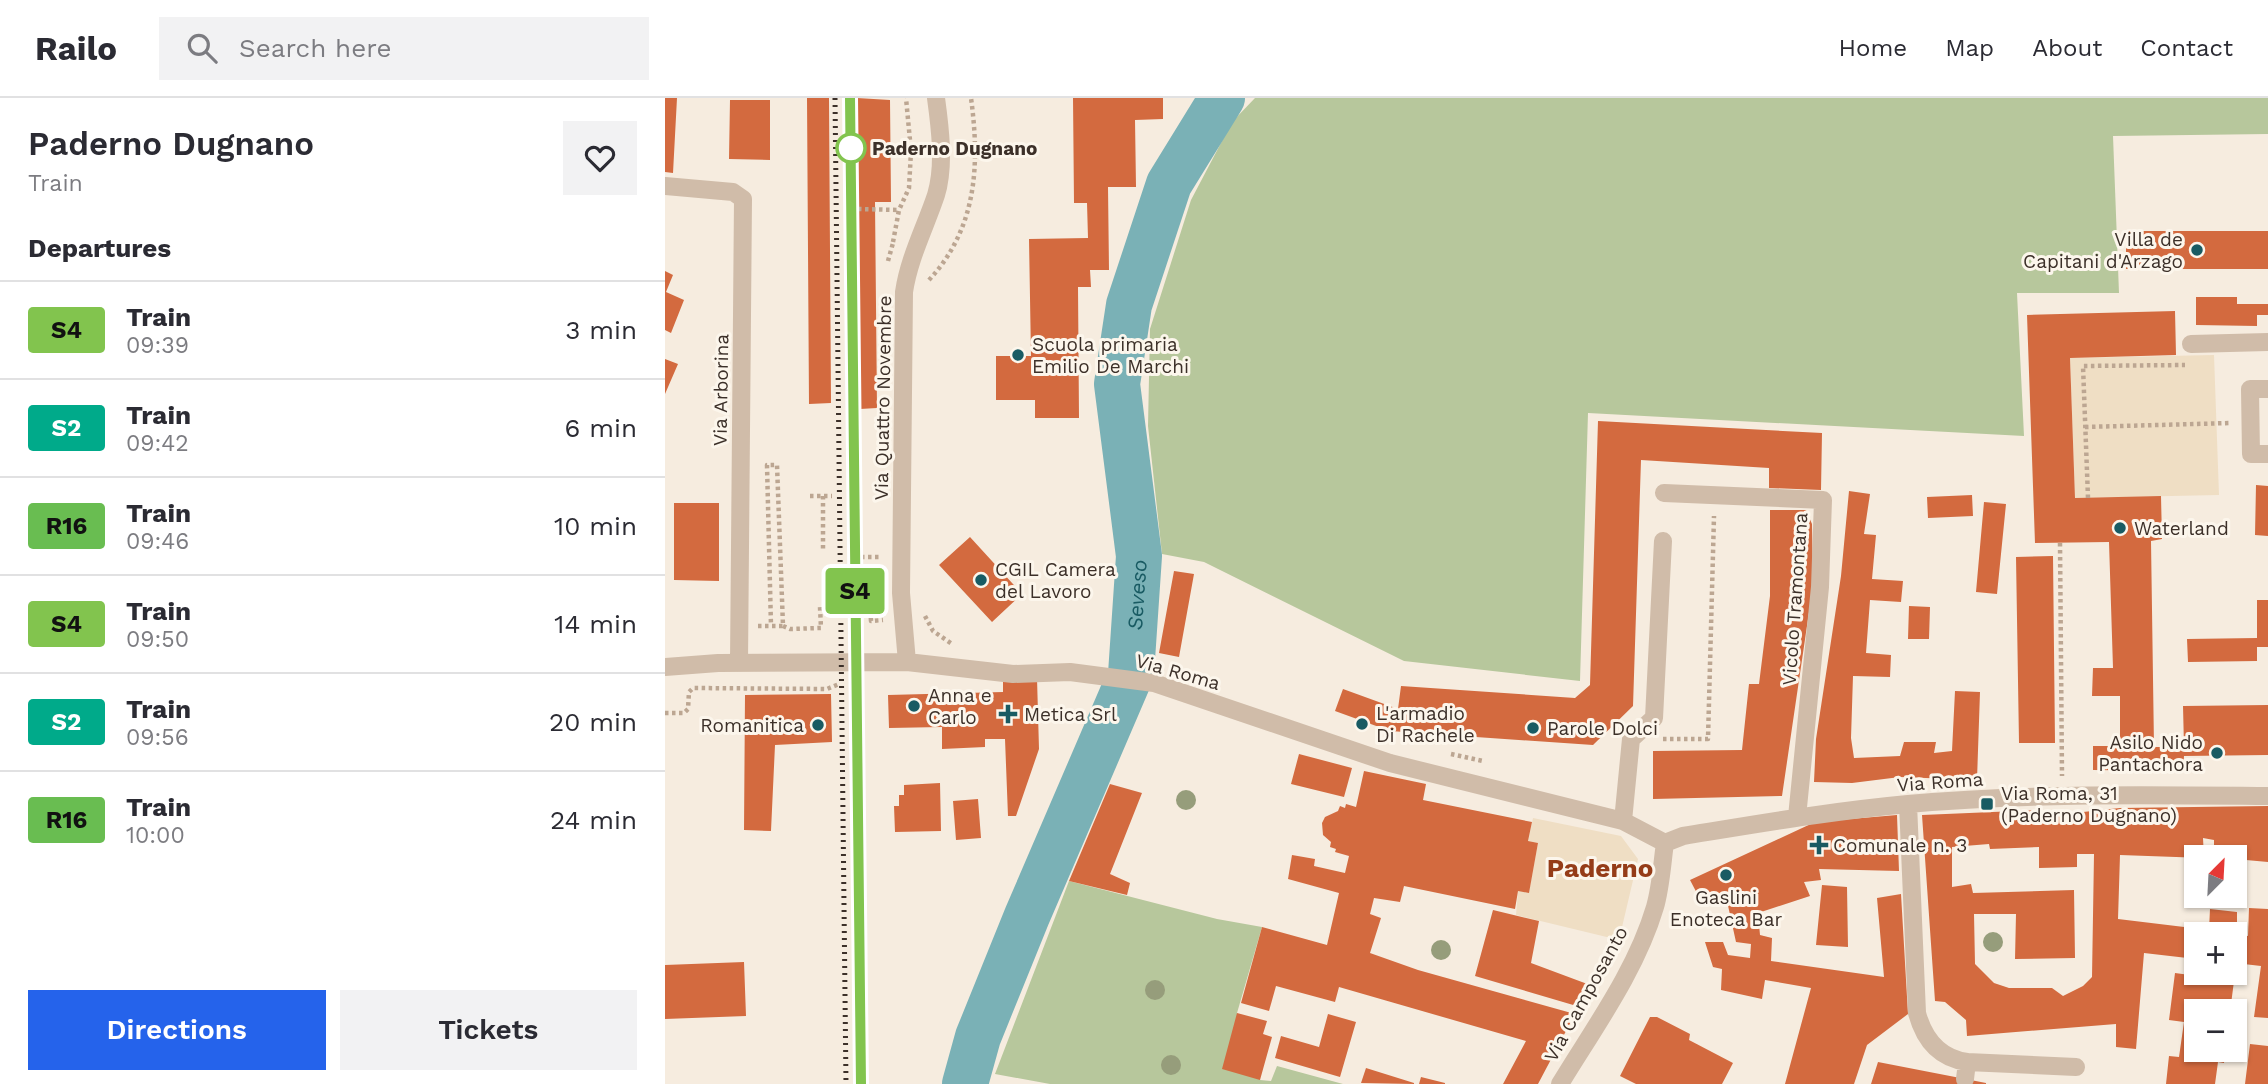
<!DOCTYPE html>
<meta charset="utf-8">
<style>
body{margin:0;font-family:"Work Sans",sans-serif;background:#f2f2f3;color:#2b2b33;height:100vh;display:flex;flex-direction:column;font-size:26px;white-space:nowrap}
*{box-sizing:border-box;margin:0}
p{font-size:23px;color:#7c7c81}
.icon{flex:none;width:38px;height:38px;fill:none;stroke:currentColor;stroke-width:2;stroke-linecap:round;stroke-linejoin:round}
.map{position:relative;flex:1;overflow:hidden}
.side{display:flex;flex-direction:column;background:#fff;width:665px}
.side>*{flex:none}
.badge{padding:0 14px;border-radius:5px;font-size:24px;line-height:46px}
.needle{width:46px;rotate:24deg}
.tools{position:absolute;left:1519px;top:747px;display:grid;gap:14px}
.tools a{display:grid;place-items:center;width:63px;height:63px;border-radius:0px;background:#fff;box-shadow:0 2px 5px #0004;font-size:35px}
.map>.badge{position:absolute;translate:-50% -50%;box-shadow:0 0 0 4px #fff}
h2{padding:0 28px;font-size:26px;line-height:63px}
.round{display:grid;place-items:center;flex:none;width:74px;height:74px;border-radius:0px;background:#f2f2f3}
.headline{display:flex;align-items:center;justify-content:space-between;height:119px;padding:0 28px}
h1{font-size:33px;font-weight:600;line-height:52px}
.primary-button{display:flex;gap:14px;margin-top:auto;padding:14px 28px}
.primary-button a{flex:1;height:80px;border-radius:0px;background:#2563eb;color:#fff;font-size:28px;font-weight:600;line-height:80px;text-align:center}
.primary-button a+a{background:#f2f2f3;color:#2b2b33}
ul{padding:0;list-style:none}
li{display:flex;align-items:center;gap:21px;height:98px;padding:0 28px;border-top:2px solid #e1e1e2}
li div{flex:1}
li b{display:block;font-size:26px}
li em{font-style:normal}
li .badge{min-width:77px;font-weight:700;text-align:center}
header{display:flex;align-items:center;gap:42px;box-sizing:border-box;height:98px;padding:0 35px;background:#fff;border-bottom:2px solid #e1e1e2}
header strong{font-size:33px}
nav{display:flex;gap:38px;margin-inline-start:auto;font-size:24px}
.search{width:490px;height:63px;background:#f2f2f3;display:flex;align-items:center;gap:18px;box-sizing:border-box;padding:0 24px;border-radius:0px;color:#7c7c81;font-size:26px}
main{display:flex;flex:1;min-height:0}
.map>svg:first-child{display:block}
.green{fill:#b7c79c}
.plaza{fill:#efdec4}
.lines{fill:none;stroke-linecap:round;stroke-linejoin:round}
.river{stroke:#7ab1b6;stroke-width:46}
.building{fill:#d36a3f;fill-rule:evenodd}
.path{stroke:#bca692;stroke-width:4.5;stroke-dasharray:3.5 3.5;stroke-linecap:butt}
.minor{stroke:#d0bca9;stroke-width:18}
.rail{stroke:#3c3029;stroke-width:5;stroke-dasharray:2 5;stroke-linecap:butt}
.tree{fill:#969d7b}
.line-casing{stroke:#fff;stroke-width:16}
.line{stroke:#82c44e;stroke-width:10}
.stop-dot{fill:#fff;stroke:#82c44e;stroke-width:3.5}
.poi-dot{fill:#195b63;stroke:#fcf6ec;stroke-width:2.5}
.labels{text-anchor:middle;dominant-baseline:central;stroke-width:6;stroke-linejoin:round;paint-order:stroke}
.stop-label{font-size:19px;font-weight:bold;fill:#3c3029;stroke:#fcf6ec;text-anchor:start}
.poi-label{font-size:19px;fill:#3c3029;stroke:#fcf6ec;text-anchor:start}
.street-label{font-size:19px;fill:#3c3029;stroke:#fcf6ec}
.water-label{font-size:21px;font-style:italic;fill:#195b63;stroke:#fcf6ec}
.district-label{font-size:26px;font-weight:bold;fill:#953c18;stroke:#fcf6ec}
</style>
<header>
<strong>Railo</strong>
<div class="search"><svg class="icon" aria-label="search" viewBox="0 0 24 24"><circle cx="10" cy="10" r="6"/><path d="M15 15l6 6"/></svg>Search here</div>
<nav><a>Home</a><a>Map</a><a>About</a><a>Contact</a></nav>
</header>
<main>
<section class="side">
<div class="headline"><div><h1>Paderno Dugnano</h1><p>Train</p></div><a class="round"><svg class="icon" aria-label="heart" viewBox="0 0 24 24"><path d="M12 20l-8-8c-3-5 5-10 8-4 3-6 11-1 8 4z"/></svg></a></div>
<h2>Departures</h2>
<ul>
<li><span class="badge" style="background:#82c44e;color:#111">S4</span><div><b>Train</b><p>09:39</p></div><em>3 min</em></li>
<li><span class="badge" style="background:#00aa8a;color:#fff">S2</span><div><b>Train</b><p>09:42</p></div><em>6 min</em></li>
<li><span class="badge" style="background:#69bd51;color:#111">R16</span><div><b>Train</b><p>09:46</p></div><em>10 min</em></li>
<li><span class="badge" style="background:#82c44e;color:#111">S4</span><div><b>Train</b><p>09:50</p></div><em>14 min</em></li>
<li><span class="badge" style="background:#00aa8a;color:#fff">S2</span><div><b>Train</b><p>09:56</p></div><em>20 min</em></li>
<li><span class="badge" style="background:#69bd51;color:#111">R16</span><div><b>Train</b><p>10:00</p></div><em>24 min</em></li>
</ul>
<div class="primary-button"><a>Directions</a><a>Tickets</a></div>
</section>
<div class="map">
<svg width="1603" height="986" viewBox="0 0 1603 986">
<rect width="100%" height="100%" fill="#f6ecdf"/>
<path class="green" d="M590,0H1603V36L1448,38L1454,195H1352L1359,338L923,315L915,583L739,563L539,464L497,456L483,328L485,231L526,102L567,24Z
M404,783L552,821L597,829L572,915L595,982L606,983L612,968L678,986H385L330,976Z"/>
<path class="plaza" d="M1549,257L1554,397L1410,400L1405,260Z
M868,720L956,738L973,761L954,842L851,817L853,793L864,794L873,745L863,743Z"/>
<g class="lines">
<path class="river" id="s1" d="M300,986L313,939L362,818L466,576L474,458L452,286L464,207L504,86L557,0"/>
</g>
<path class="building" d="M0,0H12L8,75L0,74Z
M142,0H164L166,305L144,306Z
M192,0L225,2L226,104H210L212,310L195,311Z
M408,0H498V21L470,22L471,89H443L444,172H425L426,189H413L414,320H370V302H331V258H366L364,141L423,140L422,105H409Z
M65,2H105V62L64,61Z
M1461,133H1603V171H1461Z
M0,173L8,177L1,194L19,202L6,235L0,232Z
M1531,199H1572V206H1603V217H1592V228L1531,227Z
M1510,213L1511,257L1405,260L1410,400L1496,398L1497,441L1486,443L1489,649H1519L1518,608L1603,607V657L1519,658L1518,673L1428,672V648H1455V598H1427L1428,570H1448L1444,444L1370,445L1362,217Z
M0,261L13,266L0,296Z
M933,323L1157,335L1156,392L1104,390V370L976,362L968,608L928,647L725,633L670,613L678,591L733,611L736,588L910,600L925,587Z
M1591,387L1603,388V438L1590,437Z
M1184,393L1205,396L1199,436L1211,437L1207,481L1238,483L1236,504L1205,502L1201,555L1226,557L1225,579L1188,578L1186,640L1189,660L1235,658L1239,644H1271L1269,655L1287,653L1290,593L1315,594L1312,682L1235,679L1187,685L1149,684L1151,641L1176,478Z
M1307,397L1308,418L1263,420L1262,399Z
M1319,404L1341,406L1332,496L1311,494Z
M9,405H54V483L9,482Z
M1105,412H1141L1147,426L1148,487L1117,698L988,701V653L1077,652L1084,586H1094L1105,498Z
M305,439L357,496L327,524L274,467Z
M1388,458L1390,645H1354L1351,459Z
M509,473L529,476L514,559L494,555Z
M1592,502H1603V549H1592V563L1523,564L1522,541L1592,540Z
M1244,508L1265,509L1264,541H1243Z
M372,580L374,651L351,718H343L340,641H320V649L277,651V629L224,630L223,597L338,594V581Z
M166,596L167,644L110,647L106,733L79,732L80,597Z
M634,656L687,670L679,699L626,686Z
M699,673L761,686L758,702L867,724L863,743L873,745L864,795L853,793L850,811L739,788L735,804L709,800L705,816L716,820L705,855L753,872L910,916L873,986H838L861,943L674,889L670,904L611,888L604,913L576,905L597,829L662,847L674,795L623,781L627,757L650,761L649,768L680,775L684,758L670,754L671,751L665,749L666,744L658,737L657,725L660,719L673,713L675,708L680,710L681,706L691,709Z
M275,685L276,733L230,734L229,708H234V697H239V687Z
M445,686L477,695L445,776L465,785L462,797L404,783Z
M313,701L316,740L291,742L288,703Z
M1603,708V764L1581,762L1576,790L1570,789V760H1549V742L1538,740L1539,760L1455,757L1453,821L1544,832L1545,811L1572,814V836L1583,838L1584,810L1603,811V920L1589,919L1596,868L1570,865V836H1531V861L1479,855L1471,951L1451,949V926L1302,938L1301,922L1280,904L1270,903L1257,717L1372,712V719L1455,710ZM1324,746L1325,751L1374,749V770L1412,769V756H1429L1427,879L1418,888L1398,898L1387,890H1344L1329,885L1310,866L1309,816H1351L1350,861L1410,860L1409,792L1308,795L1306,786L1287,789V749Z
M1232,717L1234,773L1154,771L1156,782L1139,784L1145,798L1093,815L1095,837L1107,840L1106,863L1219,879L1212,800L1236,796L1243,916L1202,947L1189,986H1120L1146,890L1100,882L1097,901L1056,892L1057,871L1048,869L1040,844H1058L1063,857L1085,860L1086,846L1071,844L1060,794L1037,805L1025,782L1150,724Z
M1157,787L1182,789L1183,849L1151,847Z
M828,812L874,823L866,865L925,887L915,909L810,878Z
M79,864L81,918L0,921V867Z
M1510,875L1569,883L1565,914H1531V952H1560L1559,965L1553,964L1550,986H1501L1504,958L1514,959L1519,924L1504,922Z
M572,915L602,923L598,936L607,939L595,982L557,971Z
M663,916L691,924L675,979L610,960L616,938L654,949Z
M985,919H992L1025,936L1024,942L1068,965L1057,986H971L955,978Z
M1585,946L1603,948V986H1580Z
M1213,964L1321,985V986H1206Z
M701,970L749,985V986L696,985Z
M756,979L780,985V986H754Z"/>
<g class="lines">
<path class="path" d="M193,111L234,112
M228,144L234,112L244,90L246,53L241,0
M223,163L228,145
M264,182C312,130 315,67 306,0
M1420,329L1566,325
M145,398H167
M158,398V454
M1423,400L1418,268L1520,267
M1395,445L1397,678
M196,459H217
M205,506L206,523L218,522
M260,518L268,533L287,546
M93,528H118L112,367H102L106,528
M118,528L125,531L156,530L155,509
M0,615H19L23,611L24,594L28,590L162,591L174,586
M998,641H1043L1049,418
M786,656L818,663"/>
<path class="minor" d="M0,88L68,94L78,101L74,565
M1526,246L1603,244
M1603,291H1585L1586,356H1603
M999,395L1158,402L1155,489L1132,719
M242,564L236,495L239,194C244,160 260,130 271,97C280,68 275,29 271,0
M0,569L53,565L242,564L348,576L405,574L489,585L725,665L958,723L1000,745L1018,738C1092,726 1167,713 1243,706C1363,695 1483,697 1603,698
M1243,706L1252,915C1259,941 1274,960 1302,964L1300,981
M958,723L966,641L989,620L998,443
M1302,964L1411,969
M895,986C929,930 971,873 990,809C996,788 997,766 1000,745"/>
<path class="rail" d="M170,0L181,986
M185,0L196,986"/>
</g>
<g class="tree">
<circle cx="521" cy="702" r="10"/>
<circle cx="1328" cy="844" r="10"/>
<circle cx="776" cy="852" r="10"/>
<circle cx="490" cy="892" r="10"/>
<circle cx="506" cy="967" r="10"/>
</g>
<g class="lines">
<g class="line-casing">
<path id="line" d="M185,0L196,986"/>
</g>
<use href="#line" class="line"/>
</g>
<circle class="stop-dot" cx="186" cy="50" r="14"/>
<g class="poi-dot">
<circle cx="1532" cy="152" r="7"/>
<circle cx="353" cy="257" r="7"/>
<circle cx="1455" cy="430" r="7"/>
<circle cx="316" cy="482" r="7"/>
<circle cx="249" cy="608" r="7"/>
<path d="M339.5 605.5h7v7h7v7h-7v7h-7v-7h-7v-7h7z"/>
<circle cx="697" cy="626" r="7"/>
<circle cx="153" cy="627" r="7"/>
<circle cx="868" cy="630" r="7"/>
<circle cx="1552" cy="655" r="7"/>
<rect x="1315" y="699" width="14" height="14" rx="3.5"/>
<path d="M1150.5 736.5h7v7h7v7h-7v7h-7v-7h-7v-7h7z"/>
<circle cx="1061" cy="777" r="7"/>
</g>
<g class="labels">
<g class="stop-label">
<text x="207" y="50">Paderno Dugnano</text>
</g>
<g class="poi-label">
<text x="1518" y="141" text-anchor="end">Villa de<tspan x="1518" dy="22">Capitani d'Arzago</tspan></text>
<text x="367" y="246">Scuola primaria<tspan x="367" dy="22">Emilio De Marchi</tspan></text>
<text x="1469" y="430">Waterland</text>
<text x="330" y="471">CGIL Camera<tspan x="330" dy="22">del Lavoro</tspan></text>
<text x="263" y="597">Anna e<tspan x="263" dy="22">Carlo</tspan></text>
<text x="711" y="615">L'armadio<tspan x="711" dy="22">Di Rachele</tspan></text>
<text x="359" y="616">Metica Srl</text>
<text x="139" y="627" text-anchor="end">Romanitica</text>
<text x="882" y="630">Parole Dolci</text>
<text x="1538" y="644" text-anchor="end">Asilo Nido<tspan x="1538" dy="22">Pantachora</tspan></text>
<text x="1336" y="695">Via Roma, 31<tspan x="1336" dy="22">(Paderno Dugnano)</tspan></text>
<text x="1168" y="747">Comunale n. 3</text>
<text x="1061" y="799" text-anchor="middle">Gaslini<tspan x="1061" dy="22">Enoteca Bar</tspan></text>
</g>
<g class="street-label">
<text transform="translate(56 292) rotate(-89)">Via Arborina</text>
<text transform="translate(218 300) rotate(-89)">Via Quattro Novembre</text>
<text transform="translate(1130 501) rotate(-86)">Vicolo Tramontana</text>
<text transform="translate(513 574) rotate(16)">Via Roma</text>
<text transform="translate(1275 684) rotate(-4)">Via Roma</text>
<text transform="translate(921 896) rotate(-61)">Via Camposanto</text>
</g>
<g class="water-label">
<text stroke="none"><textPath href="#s1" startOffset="522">Seveso</textPath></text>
</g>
<g class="district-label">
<text x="935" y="770">Paderno</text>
</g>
</g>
</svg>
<div class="tools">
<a><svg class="needle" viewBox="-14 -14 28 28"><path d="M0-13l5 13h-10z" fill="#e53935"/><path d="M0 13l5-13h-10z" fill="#7c7c81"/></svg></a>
<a>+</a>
<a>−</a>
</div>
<b class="badge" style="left:190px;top:493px;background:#82c44e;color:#111">S4</b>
</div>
</main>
